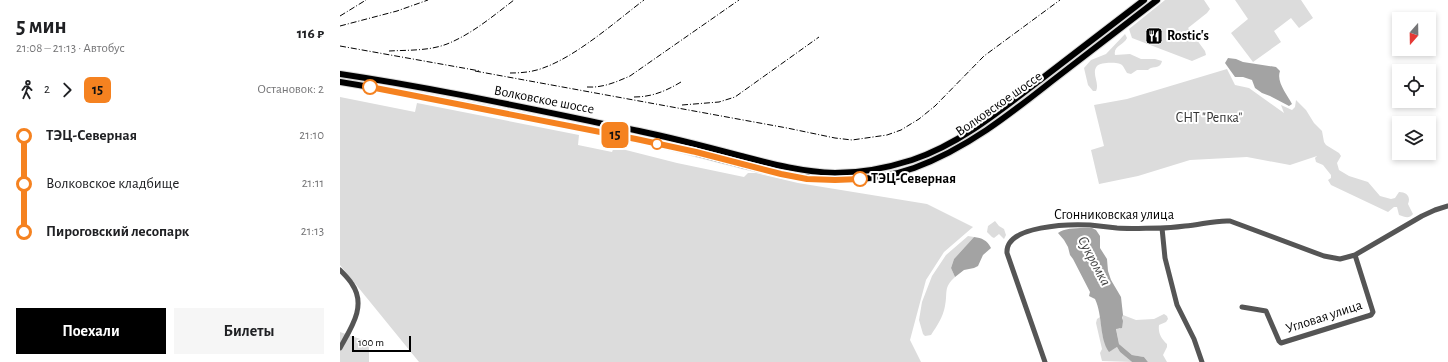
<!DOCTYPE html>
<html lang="ru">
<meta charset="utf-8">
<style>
body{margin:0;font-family:"Alegreya Sans",sans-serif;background:#f6f6f6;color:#202124;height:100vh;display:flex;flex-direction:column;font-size:15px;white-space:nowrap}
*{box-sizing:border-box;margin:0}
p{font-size:13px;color:#757577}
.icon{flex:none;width:22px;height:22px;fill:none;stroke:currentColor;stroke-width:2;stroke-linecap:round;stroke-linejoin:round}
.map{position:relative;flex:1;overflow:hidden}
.drawer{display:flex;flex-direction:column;background:#fff;width:340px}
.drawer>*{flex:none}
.badge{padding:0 8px;border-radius:6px;font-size:14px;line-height:26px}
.needle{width:26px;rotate:200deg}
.tools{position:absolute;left:1052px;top:12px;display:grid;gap:8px}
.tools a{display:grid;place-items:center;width:44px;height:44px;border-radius:0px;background:#fff;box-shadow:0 2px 6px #0003;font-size:20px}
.scale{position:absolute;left:12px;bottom:10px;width:59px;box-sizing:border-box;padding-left:4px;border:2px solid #000;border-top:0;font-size:11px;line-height:14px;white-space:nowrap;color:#000;-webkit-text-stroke:3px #fff;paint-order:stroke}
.map>.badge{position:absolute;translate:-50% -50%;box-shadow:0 0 0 2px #fff}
.legs{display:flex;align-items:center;gap:6px;height:44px;padding:0 16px;font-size:13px}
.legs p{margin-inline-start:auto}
.headline{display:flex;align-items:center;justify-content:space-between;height:68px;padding:0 16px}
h1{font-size:22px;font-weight:600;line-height:30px}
.button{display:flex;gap:8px;margin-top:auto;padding:8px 16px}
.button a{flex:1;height:46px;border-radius:0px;background:#000;color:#fff;font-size:16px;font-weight:600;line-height:46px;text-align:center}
.button a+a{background:#f6f6f6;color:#202124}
ul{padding:0 16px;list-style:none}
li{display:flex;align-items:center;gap:14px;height:48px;font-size:15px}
li i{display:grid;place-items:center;width:6px;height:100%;margin:0 5px;background:currentColor}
li i::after{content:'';width:10px;height:10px;margin:-5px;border:3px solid;border-radius:50%;background:#fff}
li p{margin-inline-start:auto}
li:first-child i{background:linear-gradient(#0000 50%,currentColor 0)}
li:last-child i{background:linear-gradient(currentColor 50%,#0000 0)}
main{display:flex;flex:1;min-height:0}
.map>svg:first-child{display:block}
.green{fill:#dcdcdc}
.water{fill:#a3a3a3}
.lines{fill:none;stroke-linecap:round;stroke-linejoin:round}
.major-casing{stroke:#dbdbdb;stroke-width:8}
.minor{stroke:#555;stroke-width:5}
.major{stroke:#000;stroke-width:6}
.rail{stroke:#000;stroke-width:1;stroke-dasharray:6 2 1 2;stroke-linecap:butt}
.line-1-casing{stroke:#fff;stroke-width:9}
.line-1{stroke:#f58220;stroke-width:6}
.stop-1-dot{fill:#fff;stroke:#f58220;stroke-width:2}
.labels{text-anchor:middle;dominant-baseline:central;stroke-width:4;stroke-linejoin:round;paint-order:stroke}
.poi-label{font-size:14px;font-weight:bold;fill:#000;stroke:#fff;text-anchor:start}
.street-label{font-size:14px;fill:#000;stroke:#fff}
.park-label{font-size:14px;fill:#333;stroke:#fff}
.stop-label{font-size:14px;font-weight:bold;fill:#000;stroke:#fff;text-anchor:start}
.water-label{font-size:15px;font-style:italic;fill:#444;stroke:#fff}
</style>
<main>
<section class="drawer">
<div class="headline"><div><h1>5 мин</h1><p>21:08 – 21:13 · Автобус</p></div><b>116 ₽</b></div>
<div class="legs"><svg class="icon" aria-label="walk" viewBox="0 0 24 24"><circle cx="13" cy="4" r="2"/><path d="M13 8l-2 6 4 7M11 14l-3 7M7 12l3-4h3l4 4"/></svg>2<svg class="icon" aria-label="forward" viewBox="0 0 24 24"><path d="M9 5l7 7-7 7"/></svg><b class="badge" style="background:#f58220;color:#111">15</b><p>Остановок: 2</p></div>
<ul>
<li><i style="color:#f58220"></i><b>ТЭЦ-Северная</b><p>21:10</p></li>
<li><i style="color:#f58220"></i><span>Волковское кладбище</span><p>21:11</p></li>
<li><i style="color:#f58220"></i><b>Пироговский лесопарк</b><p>21:13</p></li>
</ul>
<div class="button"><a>Поехали</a><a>Билеты</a></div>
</section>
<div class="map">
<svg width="1108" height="362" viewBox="0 0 1108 362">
<rect width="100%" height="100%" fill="#fff"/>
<path class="green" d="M825,0H864L870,9L867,13L848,28L865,51L866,55L852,61L792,38L789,29Z
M895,0H961L973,18L959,28L951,18L934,31L941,42L913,62L891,33L908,19Z
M785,34L787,38C784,45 773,46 775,55L790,54L801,59H815L822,61C820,70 813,65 808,70H797L791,74L787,73C785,70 784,67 782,65C778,62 761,62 757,66C751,73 760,83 756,91H753L748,85L744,68L751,60L766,54Z
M887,69L895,85L909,88L944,113L941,105L952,110L955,107L956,100L966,110L974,123L982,131L984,142L986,145L999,153L1001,156L997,163L999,170L1009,176L1028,182L1040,196L1051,199L1055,198L1059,192C1067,192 1071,197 1068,204L1073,214C1069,219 1065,217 1059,215L1057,207H1054L1048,212L991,185L988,180L991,178V175L983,165L976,162L975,158L977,156L950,165L907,157L850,160L798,176L759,184L751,150L764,146L754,105L787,99Z
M0,97L75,112L77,103L239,135L238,145L272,152L274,147L337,163L404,177L408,173H416L458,183L587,204L633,227L604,252L586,280L570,340L581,362H79L0,265Z
M655,221L659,226L664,229L666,235L664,239L659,234L654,238L652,237L647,232L648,226Z
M628,236L634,237L614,259L611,268L615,277C603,288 608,292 605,306C603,317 597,326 591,335L585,336L583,334L579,320L582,302L592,276L606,255Z
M824,314L827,316L828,319L826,322L819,325C818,333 821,338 827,344V347L823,355L827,362H808L804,357L792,355L779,344L776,328L780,329L783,315L796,320L814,319Z
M760,317L763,337L772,350L777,347L780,352L792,362L762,361L760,353L762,349L756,323L757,319Z
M0,332L29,342V362H0Z"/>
<path class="water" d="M888,58L896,59L903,62L936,67L940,71C936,82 947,94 952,104L949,106L930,96L922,93L915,88L912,80L903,77H895L885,63Z
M752,228L756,230L760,236V248L767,259L768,271L771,280L781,297L783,315L782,318L783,321L782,328L776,329L779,344L792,355L804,357L808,362H792L780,352L777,347L769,352C759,338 763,316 755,299L749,296L750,292L733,259L730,255L728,247L724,240L718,233C726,227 742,228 752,228Z
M634,237C642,238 647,240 651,248L643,255L638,266L634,268L624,270L615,277L611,268L614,259Z"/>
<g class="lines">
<g class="major-casing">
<path id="major" d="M0,74C100,89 200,111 299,131C333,138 367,147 401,156C432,164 462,172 495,173C521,173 547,168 572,160C620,144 661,110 700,80C735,53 769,27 804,0
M0,82C99,98 197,120 296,139C386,156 482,201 574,168C626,149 669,115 712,81C747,54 782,27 817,0"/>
</g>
<path class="minor" d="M822,228L825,258L837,305L854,339L862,362
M0,270C4,274 9,279 12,284C27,306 11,328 0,348
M902,307L926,311L939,341L941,343L1031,315L1033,312L1015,255
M705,362L667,253C665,225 731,224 750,225C759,226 768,227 777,228C791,229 806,228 820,228C828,228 837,227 845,226C860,225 875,220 890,221L984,256L1000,259L1015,255L1082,216L1095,210L1108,206"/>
<use href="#major" class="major"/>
<path class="rail" d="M0,16L26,0
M0,26L57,11L88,0
M0,46L140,71
M49,51C67,50 89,51 107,44C132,34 153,16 174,0
M135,71L447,128L495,138L512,140L547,135L561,130L579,119L595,106L644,56L720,0
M170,73C181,73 193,72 203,68C237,56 275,22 304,0
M247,87C263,88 276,82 290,76L399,0
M294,97C312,97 326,91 341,82
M342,105L379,102L395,97L479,37"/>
</g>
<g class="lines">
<g class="line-1-casing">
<path id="line-1" d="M30,87L296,139L356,152L441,174L467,179L495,180L520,179"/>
</g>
<use href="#line-1" class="line-1"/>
</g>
<defs>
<g id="restaurant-square" transform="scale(0.9)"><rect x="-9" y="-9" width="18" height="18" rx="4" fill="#000" stroke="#fff"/><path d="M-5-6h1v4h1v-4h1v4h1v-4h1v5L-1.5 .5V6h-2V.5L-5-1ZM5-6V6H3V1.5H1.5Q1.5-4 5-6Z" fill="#fff"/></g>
</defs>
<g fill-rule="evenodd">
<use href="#restaurant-square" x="814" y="36"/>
</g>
<g class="stop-1-dot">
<circle cx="30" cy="87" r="7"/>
<circle cx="317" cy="144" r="5"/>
<circle cx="520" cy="179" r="7"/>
</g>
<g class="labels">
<g class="poi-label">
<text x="827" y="36">Rostic's</text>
</g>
<g class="street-label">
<text transform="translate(204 100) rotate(11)">Волковское шоссе</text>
<text transform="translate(659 104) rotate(-35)">Волковское шоссе</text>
<text x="774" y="215">Сгонниковская улица</text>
<text transform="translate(984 317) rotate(-18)">Угловая улица</text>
</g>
<g class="park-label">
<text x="869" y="118">СНТ "Репка"</text>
</g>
<g class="stop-label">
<text x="531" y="179">ТЭЦ-Северная</text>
</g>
<g class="water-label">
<text transform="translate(754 261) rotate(62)">Сукромка</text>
</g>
</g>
</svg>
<div class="tools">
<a><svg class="needle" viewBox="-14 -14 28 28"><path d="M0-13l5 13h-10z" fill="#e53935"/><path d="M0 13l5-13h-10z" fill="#757577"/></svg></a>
<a><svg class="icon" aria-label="locate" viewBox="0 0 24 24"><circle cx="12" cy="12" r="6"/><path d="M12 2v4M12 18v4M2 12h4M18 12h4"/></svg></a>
<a><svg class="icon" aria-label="layers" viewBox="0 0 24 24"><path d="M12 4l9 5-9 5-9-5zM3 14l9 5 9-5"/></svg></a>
</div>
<div class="scale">100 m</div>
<b class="badge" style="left:275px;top:135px;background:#f58220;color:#111">15</b>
</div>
</main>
